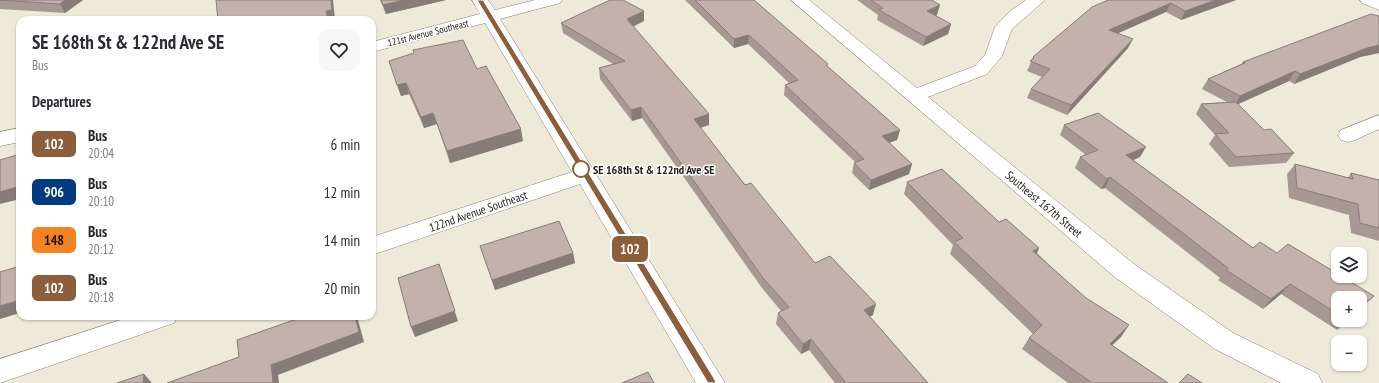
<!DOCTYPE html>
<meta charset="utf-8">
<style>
body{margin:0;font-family:"PT Sans Narrow",sans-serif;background:#f7f7f7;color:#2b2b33;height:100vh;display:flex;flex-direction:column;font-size:15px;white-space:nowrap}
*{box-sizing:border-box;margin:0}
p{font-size:13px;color:#7c7c81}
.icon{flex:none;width:22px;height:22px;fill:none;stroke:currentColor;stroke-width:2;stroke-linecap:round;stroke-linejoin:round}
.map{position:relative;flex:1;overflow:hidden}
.sheet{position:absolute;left:16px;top:16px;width:360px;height:304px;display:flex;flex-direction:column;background:#fff;border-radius:12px;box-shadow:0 1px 3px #0004}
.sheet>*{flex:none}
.badge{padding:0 8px;border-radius:6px;font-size:14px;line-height:26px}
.tools{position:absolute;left:1331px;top:247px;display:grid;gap:8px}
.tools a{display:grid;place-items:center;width:36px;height:36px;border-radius:8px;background:#fff;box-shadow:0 1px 3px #0004;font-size:20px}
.map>.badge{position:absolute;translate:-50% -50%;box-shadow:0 0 0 2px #fff}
h2{padding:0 16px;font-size:15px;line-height:36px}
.round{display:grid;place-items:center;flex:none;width:42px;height:42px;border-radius:12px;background:#f7f7f7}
.summary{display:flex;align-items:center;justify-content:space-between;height:68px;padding:0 16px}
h1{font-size:19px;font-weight:700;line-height:30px}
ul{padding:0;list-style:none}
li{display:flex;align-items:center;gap:12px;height:48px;padding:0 16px}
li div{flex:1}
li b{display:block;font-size:15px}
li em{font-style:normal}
li .badge{min-width:44px;font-weight:700;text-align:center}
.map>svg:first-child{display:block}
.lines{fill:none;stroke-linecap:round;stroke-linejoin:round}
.minor-casing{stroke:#868375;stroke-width:1}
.minor{fill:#fff;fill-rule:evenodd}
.wall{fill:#a89894}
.shaded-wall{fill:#887c78}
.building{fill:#c3b1ac;stroke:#887c78}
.line{fill:#8b5e3c;stroke:#fff}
.stop-dot{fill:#fff;stroke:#8b5e3c;stroke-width:2}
.labels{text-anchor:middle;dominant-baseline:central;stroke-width:3;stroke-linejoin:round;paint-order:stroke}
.far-street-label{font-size:10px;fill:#23221c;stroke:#fff}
.stop-label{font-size:12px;font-weight:bold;fill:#23221c;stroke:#fff;text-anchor:start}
.street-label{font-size:12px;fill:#23221c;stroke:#fff}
</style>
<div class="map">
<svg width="1379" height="383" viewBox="0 0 1379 383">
<rect width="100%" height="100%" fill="#edeada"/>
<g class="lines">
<g class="minor-casing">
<path id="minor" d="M472,0H488L495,10L535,0H562L560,3L500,19L725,383H696L580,184L372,255V237L572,172L485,23L372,52V42L480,14Z
M791,0H809L917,88L975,66L985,55L995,27L1010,11L1026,0H1045L1012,29L1002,56L987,74L928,97L1134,264L1233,333L1318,374L1322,383H1281L1215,349L1116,278Z
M1360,0H1379V10L1362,3Z
M1379,115V129L1355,140L1348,142L1341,140L1338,135L1341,130Z
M20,128V142L0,146V132Z
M133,316H178L174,323L0,383V359Z"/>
</g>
<use href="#minor" class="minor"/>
</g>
<path class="wall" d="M0,0H83L65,13L0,9Z
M380,0H446L386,14Z
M685,0H754L828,67L900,130L897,140L889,143L912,164L909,174L869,190L852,173L854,163L855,162L784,95L785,85L789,83L748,44L734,48Z
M857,0H932L937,15L935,16L951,24L948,34L923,46L877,20L878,15Z
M1108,0H1236L1181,20L1166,12L1118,33L1128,48L1067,115L1027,98L1031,89L1042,77L1027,71L1033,57Z
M1379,16V53L1360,57L1294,84L1289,81L1238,104L1264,130L1294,153L1286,163L1229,167L1209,144L1215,135L1196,114L1201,104L1227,102L1202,89L1208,79L1241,64L1243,62Z
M644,21L633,27L709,114V125L700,128L745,185L815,263L873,315L869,317L928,383H835L809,350L801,354L776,324L778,313L781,311L762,288L642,118L632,121L600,79L599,68L613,64L563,33L561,23Z
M389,61L477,69L523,141L450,163L437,124L424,128L409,94L401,96Z
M1064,125L1140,157L1133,160L1253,248L1277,253L1374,296L1360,309V298H1338V320H1348L1337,330L1281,294L1263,309L1218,280L1220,278L1105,188L1101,189L1075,168L1080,157L1086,155L1060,135Z
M1295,164L1348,178L1351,173L1379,180V241L1351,233L1349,215L1289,198L1287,174Z
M907,182L999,222L1039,248L1037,253L1121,337L1112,345L1168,383H1068L1022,349L1029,338L1033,334L950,254L953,245L904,194Z
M480,246L573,253L575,263L495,290Z"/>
<path class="shaded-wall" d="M65,0H83L65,13L60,4Z
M331,0H333L335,19L325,20L326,11Z
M404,0H446L386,14L383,5Z
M1216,0H1236L1181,20L1185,11Z
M1171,3L1166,12L1105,39L1109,30Z
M940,5L937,15L924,21L927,11Z
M644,11V21L627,29V19Z
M951,24L948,34L923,46L926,37Z
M749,35L748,44L734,48V39Z
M1133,39L1128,48L1067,115L1071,105Z
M1379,45V53L1360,57L1294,84L1300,74L1367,48Z
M1295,71L1289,81L1234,106L1240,96Z
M406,83L409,94L401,96L397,85Z
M641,107L642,118L632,121L631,110Z
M433,113L437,124L424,128L421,117Z
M709,114V125L693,130L694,119Z
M521,129L523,141L450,163L447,151Z
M900,130L897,140L880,146L882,136Z
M1146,147L1140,157L1120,166L1126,155Z
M912,164L909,174L869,190L871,180Z
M1110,177L1105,188L1101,189L1107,179Z
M20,186V199L0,204V192Z
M1039,248L1034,260L1033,251Z
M573,253L575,263L495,290L492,280Z
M439,264L458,321L415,337L411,327Z
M1290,284L1281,294L1263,309L1271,299Z
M20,300V313L0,319V306Z
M876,304L873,315L861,321L864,310Z
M355,316H357L364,342L278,375L279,383H273L271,365Z
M1129,325L1121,337L1102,355L1110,344Z
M811,339L809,350L801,354L803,344Z
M144,374L152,383H143Z"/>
<path class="building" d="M0,0H65L60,4Z
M216,0H331L332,10L326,11L328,19L325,20H218Z
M381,0H404L383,5Z
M610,0H623L644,11L627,19L709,114L694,119L745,185L751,183L815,263L830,256L876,304L864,310L928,383H846L811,339L803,344L778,313L789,307L763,278L641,107L631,110L599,68L625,61L561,23Z
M695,0H754L828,64L826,65L900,130L882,136L912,164L871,180L854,163L864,159L785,85L798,80L749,35L734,39Z
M871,0H932L940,5L927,11L951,24L926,37L879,10L883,8Z
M1108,0H1216L1185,11L1171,3L1109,30L1133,39L1071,105L1031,89L1050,69L1030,61L1034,58L1033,57L1092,7Z
M1371,14L1379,16V45L1367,48L1300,74L1295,71L1240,96L1208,79L1245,63L1243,62Z
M463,40L477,69L486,66L521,129L447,151L433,113L421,117L406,83L397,85L389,61L414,53L413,50Z
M1236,102L1264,130L1271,129L1294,153L1236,157L1215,134L1229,133L1201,104Z
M1098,113L1146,147L1126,155L1253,248L1260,242L1277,253L1288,244L1338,274V276H1341L1374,296L1360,308V298H1338V314L1290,284L1271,299L1226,270L1228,268L1110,177L1107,179L1080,157L1098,150L1064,125Z
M20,154V186L0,192V160Z
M1295,164L1353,179L1351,173L1379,180V228L1360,223L1358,204L1297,188Z
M942,169L999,222L1006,219L1039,248L1033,251L1086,298L1129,325L1110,344L1168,383H1092L1029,338L1042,325L954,242L963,238L907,182Z
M559,221L573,253L492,280L480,246Z
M439,264L455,311L411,327L398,278Z
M20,266V300L0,306V272Z
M305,316H355L359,332L271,365L273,383H167L239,357L237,340Z
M648,372L654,383H622Z
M144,374L143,383H117Z
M1188,374L1202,383H1179Z"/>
<path class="line" d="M477,0H483L715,380L716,383H708Z"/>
<circle class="stop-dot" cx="581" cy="169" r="8"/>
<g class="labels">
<g class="far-street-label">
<text transform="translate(428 33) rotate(-14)">121st Avenue Southeast</text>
</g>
<g class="stop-label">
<text x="593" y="169">SE 168th St &amp; 122nd Ave SE</text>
</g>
<g class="street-label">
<text transform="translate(1044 204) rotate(40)">Southeast 167th Street</text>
<text transform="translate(478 211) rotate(-19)">122nd Avenue Southeast</text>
</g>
</g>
</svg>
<div class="tools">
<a><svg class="icon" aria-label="layers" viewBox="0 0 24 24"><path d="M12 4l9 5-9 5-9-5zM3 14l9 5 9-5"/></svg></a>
<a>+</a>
<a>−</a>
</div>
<b class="badge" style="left:630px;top:249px;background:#8b5e3c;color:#fff">102</b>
<section class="sheet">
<div class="summary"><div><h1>SE 168th St &amp; 122nd Ave SE</h1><p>Bus</p></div><a class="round"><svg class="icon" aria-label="heart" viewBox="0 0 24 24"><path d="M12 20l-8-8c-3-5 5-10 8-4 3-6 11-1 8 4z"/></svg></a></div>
<h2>Departures</h2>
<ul>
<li><span class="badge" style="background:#8b5e3c;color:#fff">102</span><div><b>Bus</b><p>20:04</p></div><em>6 min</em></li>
<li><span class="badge" style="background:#003b80;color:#fff">906</span><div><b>Bus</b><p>20:10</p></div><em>12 min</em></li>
<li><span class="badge" style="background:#f58220;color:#111">148</span><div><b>Bus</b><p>20:12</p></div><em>14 min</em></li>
<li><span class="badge" style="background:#8b5e3c;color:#fff">102</span><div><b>Bus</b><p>20:18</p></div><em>20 min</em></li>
</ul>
</section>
</div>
